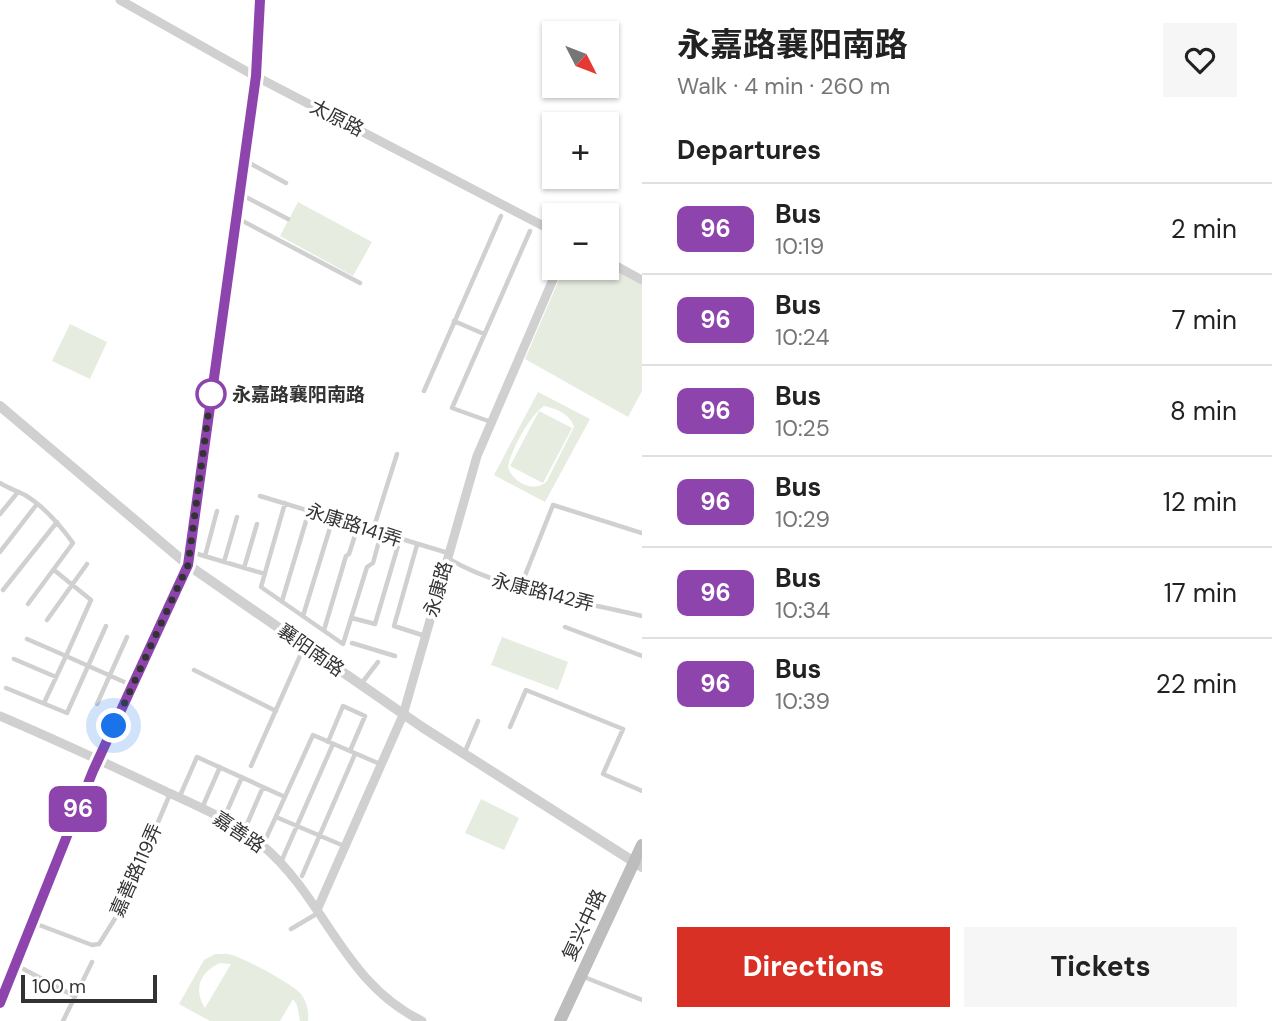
<!DOCTYPE html>
<meta charset="utf-8">
<style>
body{margin:0;font-family:"DM Sans","Noto Sans SC",sans-serif;background:#f6f6f6;color:#222;height:100vh;display:flex;flex-direction:column;font-size:26px;white-space:nowrap}
*{box-sizing:border-box;margin:0}
p{font-size:23px;color:#767676}
.icon{flex:none;width:38px;height:38px;fill:none;stroke:currentColor;stroke-width:2;stroke-linecap:round;stroke-linejoin:round}
.map{position:relative;flex:1;overflow:hidden}
.details{display:flex;flex-direction:column;background:#fff;width:630px}
.details>*{flex:none}
.badge{padding:0 14px;border-radius:10px;font-size:24px;line-height:46px}
.needle{width:46px;rotate:132deg}
.controls{position:absolute;left:542px;top:21px;display:grid;gap:14px}
.controls a{display:grid;place-items:center;width:77px;height:77px;border-radius:0px;background:#fff;box-shadow:0 2px 5px #0004;font-size:35px}
.scale{position:absolute;left:21px;bottom:18px;width:136px;box-sizing:border-box;padding-left:7px;border:4px solid #333;border-top:0;font-size:19px;line-height:24px;white-space:nowrap;color:#333;-webkit-text-stroke:5px #fff;paint-order:stroke}
.you{position:absolute;width:35px;height:35px;margin:-18px;border:5px solid #fff;border-radius:50%;background:#1a73e8;box-shadow:0 0 0 10px #1a73e833}
.map>.badge{position:absolute;translate:-50% -50%;box-shadow:0 0 0 4px #fff}
h2{padding:0 35px;font-size:26px;line-height:63px}
.round{display:grid;place-items:center;flex:none;width:74px;height:74px;border-radius:0px;background:#f6f6f6}
.head{display:flex;align-items:center;justify-content:space-between;height:119px;padding:0 35px}
h1{font-size:33px;font-weight:700;line-height:52px}
.button{display:flex;gap:14px;margin-top:auto;padding:14px 35px}
.button a{flex:1;height:80px;border-radius:0px;background:#d93025;color:#fff;font-size:28px;font-weight:700;line-height:80px;text-align:center}
.button a+a{background:#f6f6f6;color:#222}
ul{padding:0;list-style:none}
li{display:flex;align-items:center;gap:21px;height:91px;padding:0 35px;border-top:2px solid #e0e0e0}
li div{flex:1}
li b{display:block;font-size:26px}
li em{font-style:normal}
li .badge{min-width:77px;font-weight:700;text-align:center}
main{display:flex;flex:1;min-height:0}
.map>svg:first-child{display:block}
.green{fill:#e6ecdf;fill-rule:evenodd}
.lines{fill:none;stroke-linecap:round;stroke-linejoin:round}
.service{stroke:#d0d0d0;stroke-width:4.5}
.minor{stroke:#d0d0d0;stroke-width:9}
.tertiary{stroke:#d0d0d0;stroke-width:10}
.secondary{stroke:#bdbdbd;stroke-width:12}
.line-casing{stroke:#fff;stroke-width:16}
.line{stroke:#8e44ad;stroke-width:10}
.walk{stroke:#333;stroke-width:7;stroke-dasharray:0 12.6}
.stop-dot{fill:#fff;stroke:#8e44ad;stroke-width:3.5}
.labels{text-anchor:middle;dominant-baseline:central;stroke-width:7;stroke-linejoin:round;paint-order:stroke}
.street-label{font-size:19px;fill:#333;stroke:#fff}
.stop-label{font-size:19px;font-weight:bold;fill:#333;stroke:#fff;text-anchor:start}
</style>
<main>
<div class="map">
<svg width="642" height="1021" viewBox="0 0 642 1021">
<rect width="100%" height="100%" fill="#fff"/>
<path class="green" d="M298,202L372,242L353,276L280,236Z
M607,266L642,285V391L628,417L525,359L564,268H607Z
M70,324L107,342L90,379L52,361Z
M538,392L590,419L545,502L494,475ZM544,406C556,408 571,415 574,427L547,481C535,494 512,482 508,467C511,450 530,415 544,406Z
M539,411L572,428L543,483L510,466Z
M502,637L568,662L558,690L491,665Z
M481,799L519,818L504,850L465,833Z
M215,954C221,954 227,953 232,955C246,959 292,984 301,994C307,1002 309,1012 308,1021H300L297,1005L293,999L280,1021H210L179,1004L204,960ZM220,963L231,964L205,1008C193,989 200,972 220,963Z"/>
<g class="lines">
<path class="service" d="M244,160L286,183
M240,194L288,219
M237,218L360,283
M454,321L484,334
M424,391L501,216
M491,422L452,408L530,231
M0,483C8,488 17,491 25,495C45,507 60,525 73,543L28,604
M260,496L448,553
M285,503L261,587L343,644L367,567L373,563L381,534
M0,514L18,492
M373,530L397,454
M417,545L394,626L425,636
M0,552L37,504
M191,552L265,574
M205,556L217,511
M449,559C504,591 580,601 642,616
M224,562L237,517
M244,568L257,524
M54,570L91,600L66,656L131,685
M520,588L553,505L642,533
M3,590L57,522
M282,601L309,511
M303,616L333,518
M352,618L375,624L400,539
M47,620L87,564
M565,627L642,656
M324,630L346,556L349,554L358,526
M27,639L66,656L44,703
M352,643L395,656
M14,659L56,677
M194,670L276,711
M361,684L378,662
M6,688L67,713L106,626
M97,704L127,637
M510,727L526,690L623,729L603,774L642,791
M328,742L343,706L365,716L350,751
M464,754L478,721
M251,766L304,647
M179,798L197,757L285,797
M202,808L220,767
M276,817L344,846
M224,818L242,777
M244,831L263,787
M263,845L313,735L380,764
M281,862L333,744
M302,876L355,754
M34,923L92,945L99,944L121,909L170,794
M291,929L318,913
M16,965L74,996
M584,977L642,1000
M63,1021L92,962"/>
<path class="minor" d="M120,0L255,76L555,232
M607,261L642,280
M0,716C56,740 110,765 165,791C199,807 234,821 262,845C326,899 342,982 422,1021
M317,910L403,715L477,456L558,268
M0,1003L93,771L188,565L255,76L261,0"/>
<path class="tertiary" d="M0,406L188,565L422,727L642,867"/>
<path class="secondary" d="M560,1021L642,845"/>
</g>
<g class="lines">
<g class="line-casing">
<path id="line" d="M0,1003L93,771L188,565L256,76L260,0"/>
</g>
<use href="#line" class="line"/>
<path class="walk" d="M114,726L188,565L211,394"/>
</g>
<circle class="stop-dot" cx="211" cy="394" r="14"/>
<g class="labels">
<g class="street-label">
<text transform="translate(337 118) rotate(27)">太原路</text>
<text transform="translate(354 525) rotate(18)">永康路141弄</text>
<text transform="translate(438 589) rotate(-74)">永康路</text>
<text transform="translate(543 592) rotate(14)">永康路142弄</text>
<text transform="translate(311 650) rotate(35)">襄阳南路</text>
<text transform="translate(239 832) rotate(34)">嘉善路</text>
<text transform="translate(136 870) rotate(-66)">嘉善路119弄</text>
<text transform="translate(584 925) rotate(-65)">复兴中路</text>
</g>
<g class="stop-label">
<text x="232" y="394">永嘉路襄阳南路</text>
</g>
</g>
</svg>
<div class="controls">
<a><svg class="needle" viewBox="-14 -14 28 28"><path d="M0-13l5 13h-10z" fill="#e53935"/><path d="M0 13l5-13h-10z" fill="#767676"/></svg></a>
<a>+</a>
<a>−</a>
</div>
<div class="scale">100 m</div>
<div class="you" style="left:114px;top:726px"></div>
<b class="badge" style="left:78px;top:809px;background:#8e44ad;color:#fff">96</b>
</div>
<section class="details">
<div class="head"><div><h1>永嘉路襄阳南路</h1><p>Walk · 4 min · 260 m</p></div><a class="round"><svg class="icon" aria-label="heart" viewBox="0 0 24 24"><path d="M12 20l-8-8c-3-5 5-10 8-4 3-6 11-1 8 4z"/></svg></a></div>
<h2>Departures</h2>
<ul>
<li><span class="badge" style="background:#8e44ad;color:#fff">96</span><div><b>Bus</b><p>10:19</p></div><em>2 min</em></li>
<li><span class="badge" style="background:#8e44ad;color:#fff">96</span><div><b>Bus</b><p>10:24</p></div><em>7 min</em></li>
<li><span class="badge" style="background:#8e44ad;color:#fff">96</span><div><b>Bus</b><p>10:25</p></div><em>8 min</em></li>
<li><span class="badge" style="background:#8e44ad;color:#fff">96</span><div><b>Bus</b><p>10:29</p></div><em>12 min</em></li>
<li><span class="badge" style="background:#8e44ad;color:#fff">96</span><div><b>Bus</b><p>10:34</p></div><em>17 min</em></li>
<li><span class="badge" style="background:#8e44ad;color:#fff">96</span><div><b>Bus</b><p>10:39</p></div><em>22 min</em></li>
</ul>
<div class="button"><a>Directions</a><a>Tickets</a></div>
</section>
</main>
